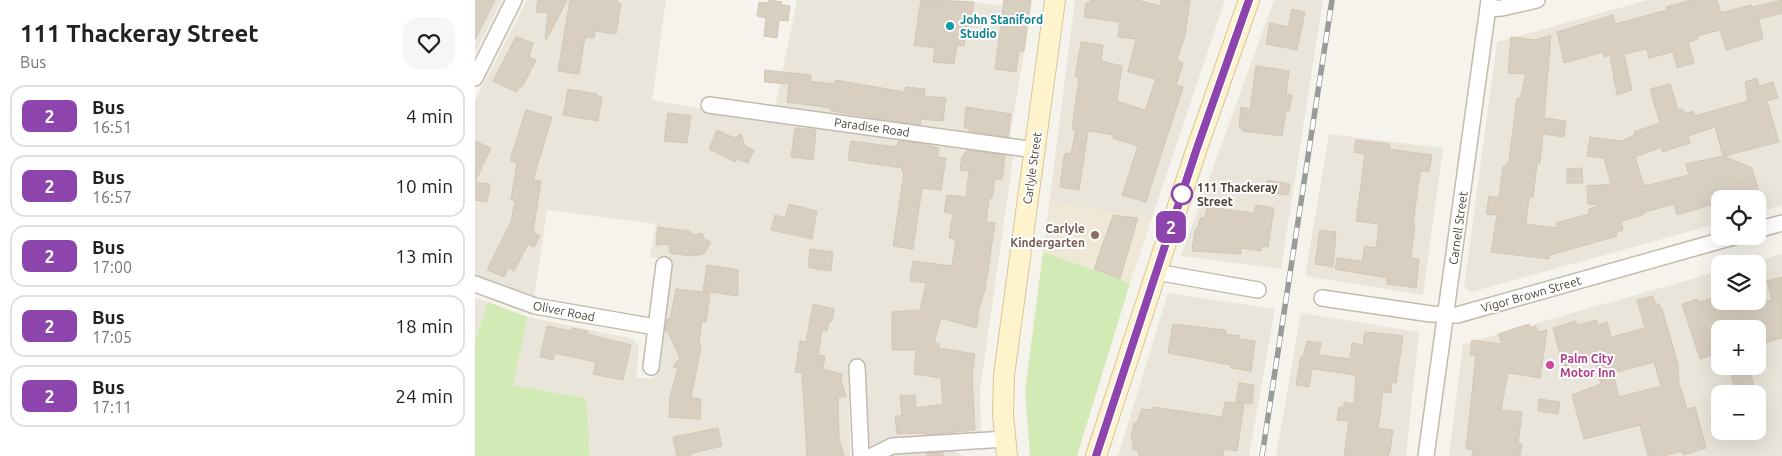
<!DOCTYPE html>
<meta charset="utf-8">
<style>
body{margin:0;font-family:Ubuntu,sans-serif;background:#f6f6f6;color:#222;height:100vh;display:flex;flex-direction:column;font-size:19px;white-space:nowrap}
*{box-sizing:border-box;margin:0}
p{font-size:16px;color:#767676}
.icon{flex:none;width:28px;height:28px;fill:none;stroke:currentColor;stroke-width:2;stroke-linecap:round;stroke-linejoin:round}
.map{position:relative;flex:1;overflow:hidden}
.details{display:flex;flex-direction:column;background:#fff;width:475px}
.details>*{flex:none}
.badge{padding:0 10px;border-radius:8px;font-size:18px;line-height:32px}
.fabs{position:absolute;left:1236px;top:190px;display:grid;gap:10px}
.fabs a{display:grid;place-items:center;width:55px;height:55px;border-radius:10px;background:#fff;box-shadow:0 5px 20px #0002;font-size:25px}
.map>.badge{position:absolute;translate:-50% -50%;box-shadow:0 0 0 2px #fff}
.round{display:grid;place-items:center;flex:none;width:52px;height:52px;border-radius:15px;background:#f6f6f6}
.headline{display:flex;align-items:center;justify-content:space-between;height:85px;padding:0 20px}
h1{font-size:24px;font-weight:700;line-height:38px}
ul{padding:0;list-style:none}
li{display:flex;align-items:center;gap:15px;height:62px;margin:0 10px 8px;padding:0 10px;border:2px solid #e0e0e0;border-radius:15px}
li div{flex:1}
li b{display:block;font-size:19px}
li em{font-style:normal}
li .badge{min-width:55px;font-weight:700;text-align:center}
main{display:flex;flex:1;min-height:0}
.map>svg:first-child{display:block}
.residential{fill:#eae5da;fill-rule:evenodd}
.education{fill:#efe8d6}
.green{fill:#d2eab5}
.building{fill:#d8cfc1;stroke:#d3c7b4;fill-rule:evenodd}
.lines{fill:none;stroke-linecap:round;stroke-linejoin:round}
.minor-casing{stroke:#c2bbae;stroke-width:18}
.secondary-casing{stroke:#d6c79b;stroke-width:22}
.minor{stroke:#fff;stroke-width:15}
.secondary{stroke:#fff3cd;stroke-width:20}
.rail-casing{stroke:#9a9a9a;stroke-width:5.5}
.rail{stroke:#fff;stroke-width:4;stroke-dasharray:11;stroke-linecap:butt}
.line-casing{stroke:#fff;stroke-width:11}
.line{stroke:#8e44ad;stroke-width:8}
.culture-dot{fill:#0f9aa8;stroke:#fff;stroke-width:2}
.stop-dot{fill:#fff;stroke:#8e44ad;stroke-width:2.5}
.education-dot{fill:#8d6e63;stroke:#fff;stroke-width:2}
.hotel-dot{fill:#d1479c;stroke:#fff;stroke-width:2}
.labels{text-anchor:middle;dominant-baseline:central;stroke-width:4;stroke-linejoin:round;paint-order:stroke}
.culture-label{font-size:12px;font-weight:bold;fill:#0d838f;stroke:#fff;text-anchor:start}
.street-label{font-size:12px;fill:#4b4439;stroke:#fff}
.stop-label{font-size:12px;font-weight:bold;fill:#4b4439;stroke:#fff;text-anchor:start}
.education-label{font-size:12px;font-weight:bold;fill:#785e54;stroke:#fff;text-anchor:end}
.hotel-label{font-size:12px;font-weight:bold;fill:#b23c85;stroke:#fff;text-anchor:start}
</style>
<main>
<section class="details">
<div class="headline"><div><h1>111 Thackeray Street</h1><p>Bus</p></div><a class="round"><svg class="icon" aria-label="heart" viewBox="0 0 24 24"><path d="M12 20l-8-8c-3-5 5-10 8-4 3-6 11-1 8 4z"/></svg></a></div>
<ul>
<li><span class="badge" style="background:#8e44ad;color:#fff">2</span><div><b>Bus</b><p>16:51</p></div><em>4 min</em></li>
<li><span class="badge" style="background:#8e44ad;color:#fff">2</span><div><b>Bus</b><p>16:57</p></div><em>10 min</em></li>
<li><span class="badge" style="background:#8e44ad;color:#fff">2</span><div><b>Bus</b><p>17:00</p></div><em>13 min</em></li>
<li><span class="badge" style="background:#8e44ad;color:#fff">2</span><div><b>Bus</b><p>17:05</p></div><em>18 min</em></li>
<li><span class="badge" style="background:#8e44ad;color:#fff">2</span><div><b>Bus</b><p>17:11</p></div><em>24 min</em></li>
</ul>
</section>
<div class="map">
<svg width="1307" height="456" viewBox="0 0 1307 456">
<rect width="100%" height="100%" fill="#f6f3ec"/>
<path class="residential" d="M0,0H27L0,54Z
M52,0H191L177,100L297,122L539,152L505,390L506,433L392,449L390,363L373,362L375,456H115L111,398L38,385L53,317L158,339L164,347L161,378H179L197,260L175,257L181,224L72,210L59,298L36,293L0,280V100Z
M322,0H487L556,10L533,149L298,119Z
M600,0H750L655,283L568,252Z
M799,0H848L806,269L706,256Z
M1173,0H1307V205L1283,212L1282,199H1245V223L996,292L989,287L1022,42Z
M854,134L968,148L948,295L830,276Z
M1307,254V456H974L988,344L1245,271V301H1282V264H1273ZM1245,329H1282V366H1245ZM1245,394H1282V431H1245Z
M693,293L800,309L774,456H643Z
M0,298L13,302L0,341Z
M826,313L944,332L931,456H801Z
M476,448L488,456H411L416,452Z"/>
<path class="education" d="M576,201L675,219L655,283L568,252Z"/>
<path class="green" d="M568,252L655,283L602,456H555L550,391Z
M13,302L53,317L38,385L111,398L115,456H0V341Z"/>
<path class="building" d="M0,0H20L0,40Z
M63,0H92L72,39H70L73,13L61,12Z
M95,0H142V3L146,4L141,34L120,31L119,38L110,37L104,74L83,71Z
M294,0L307,2L306,5L315,6L313,21L304,20L302,38L289,36L291,18L282,16L284,2L293,3Z
M446,0L499,2L492,39L490,38L489,46L482,45L479,64L458,62L460,48L439,45Z
M529,0H556L549,51H544L541,72L520,69Z
M615,0H662L686,6V0H715L710,36L702,60L708,63L701,85L708,87L671,202L647,195L663,146L638,138L639,135L613,131L604,190L585,187L589,156L591,153L596,154L601,129H597L604,78L600,77L606,42L628,45L626,61L647,66L642,101L670,110L681,79L653,72L661,39L643,37L645,22L609,17L611,3H615Z
M1216,0H1242L1246,13L1276,5L1277,7L1307,0V13L1284,19L1288,39L1251,50L1245,30L1222,36L1223,39L1213,42L1219,63L1202,68L1198,52L1174,58L1172,49L1149,54L1157,90L1142,95L1135,55L1129,57L1128,52L1089,63L1082,32L1138,15L1140,24L1192,10L1191,7Z
M817,9L830,12L822,50L791,44L795,23L813,27Z
M1076,35L1069,118L1091,121L1089,137L1068,134L1065,163H1062L1058,197H1054L1051,224L1083,228L1081,223L1114,214V209L1127,205L1113,204L1112,186L1136,184L1129,158L1112,156L1115,137L1146,141L1160,135L1159,132L1185,123L1175,89L1195,84L1203,110L1208,109L1210,114L1218,111L1220,116L1273,101L1270,82L1282,78L1284,86L1298,82L1303,98L1292,101L1304,142L1249,156L1277,168L1285,195L1273,199H1245V202L1202,215L1199,204L1167,213L1168,215L1146,221L1148,230L1141,232L1142,236L1075,255L1074,259L1016,252L1022,215L1011,214L1014,196L1024,198L1028,166H1031L1034,160L1042,98H1045L1051,74L1033,73L1036,37L1060,40ZM1240,127L1248,156L1211,164L1214,175L1169,186L1160,157L1187,147L1188,152L1215,143L1213,136Z
M41,37L58,43L54,57L61,60L47,87L45,86L42,92L18,81Z
M781,66L814,71L811,94L817,95L814,111H811L807,136L767,131V128H764L766,107L775,109Z
M290,70L336,75L335,81L359,84L360,80L430,92L431,87L450,89L449,96L471,98L468,121L446,119L445,125L356,111V108L312,102L314,84L289,82Z
M93,89L122,94V96L127,97L123,121L88,115Z
M491,107L536,114L533,137L494,131V128H489Z
M51,110L77,117L58,180L66,181L58,232L65,236L59,247L53,244L39,271L33,268L29,277L12,270L36,222L40,201L36,200L42,163L36,161V156Z
M193,113L216,116L212,143L189,141Z
M320,128L341,130L338,160L316,157Z
M242,130L259,138L266,134L270,146L279,150L273,163L262,159L260,162L234,149Z
M881,140L915,144L914,149L957,155L954,172L947,171L945,173L938,224H940L936,258L944,259L941,288L912,284V278L860,269L862,258L887,261L890,246L901,248L904,224L881,221L890,154L879,152Z
M0,141L16,148L0,182L15,184L12,202L0,200Z
M376,141L422,147L423,141L443,143L464,148L463,157L471,158L466,190L447,188L438,249L418,246L429,172H427V168L373,160Z
M492,150L530,155L527,180L520,179L517,198H514L511,222L520,223L510,290L502,314L504,315L501,328L466,318L459,343L464,344V348L500,354L497,375L500,430L451,435V433L422,434L420,416H427L425,396L440,395L441,408L468,404L466,378L439,374L441,350H417V312L445,310L451,283L435,281L438,261L477,266L481,239L474,238L478,214L469,212L472,195L491,197L494,171L485,170L487,157Z
M1107,168L1108,183H1092V169Z
M792,180L815,184L813,195L790,192Z
M314,204L342,211L337,239L296,230L300,215L310,218Z
M781,205L799,208L793,247L787,246L786,251L766,248V254L717,251L720,230L723,227L725,218L730,217L732,207L779,213Z
M638,215L663,218L645,279L619,269Z
M183,227L214,231L220,235L227,233L229,239L236,242L229,254L217,256L195,253L194,244L181,245Z
M845,230L861,232L858,267L840,264Z
M335,249L358,252L356,271L335,268L333,266Z
M232,265L263,270V296L228,291Z
M1307,277V338L1285,344L1282,329H1245V334L1234,337L1240,354L1225,359L1207,304L1223,299L1224,302L1245,296V301H1297L1292,281Z
M201,289L235,293L231,322L227,321L224,342L226,347L216,398L226,399L225,419L194,417L195,397L203,368L198,367L205,358L193,332L190,331L192,319H195Z
M1178,296L1181,304H1184L1187,309L1203,364L1204,383L1212,409L1220,407L1231,448L1208,455L1207,451L1189,456H1173L1165,425L1109,439L1097,395L1126,384L1119,358L1090,366L1089,370L1078,328L1101,321L1102,325L1122,320L1123,325L1132,322L1136,337L1170,328L1162,300ZM1179,362L1186,386L1144,397L1138,373Z
M338,304L359,309L357,321H354L352,331L347,330L343,355L350,356L348,369L367,374L366,379L371,397H363L364,439L369,456H332L327,373L320,372L325,341L331,342Z
M698,324L751,330L750,334L765,336L764,339L780,341L776,371L756,368V365L693,353Z
M1054,324L1055,328L1061,326L1062,332L1072,330L1065,378L1033,373L1026,410L1047,412L1043,443L1047,444L1045,456H997L998,450L991,449L1001,355H995L997,340L1027,344L1023,334Z
M72,326L96,331L97,328L113,331L112,334L156,345L148,380L118,374L121,362L80,353L78,360L65,357Z
M894,332L928,336L921,383L917,382L916,393L908,392L903,428L918,430L915,451L913,456H869L874,421L862,420L864,407H869V402L879,404L881,375L837,369L834,387L821,385L826,356L828,357L832,341L846,343L844,355L875,359L877,343L888,345L890,333H894Z
M1254,366H1274L1281,394H1261Z
M764,383L779,385L777,404L761,402Z
M1064,399L1085,402L1083,414L1063,411Z
M750,402L769,404L762,451L749,449L748,456H663L664,451L658,450V439H656L659,423H662L667,409L678,410V407L747,417Z
M243,428L247,446L214,454L215,456H202L198,437Z
M468,452V456H452V453Z"/>
<g class="lines">
<g class="minor-casing">
<path id="minor" d="M1013,9L1027,8L1062,0
M0,78L39,0
M234,105L560,150
M1282,230L1307,223
M681,272L783,290
M0,284L60,306L180,327
M847,298L956,314L982,315L1262,236
M176,367L189,265
M382,367L386,456
M397,456L417,446L531,439
M951,456L1014,0"/>
</g>
<g class="secondary-casing">
<path id="secondary" d="M532,456L528,415L529,375L580,0
M621,456L722,148L774,0"/>
</g>
<use href="#minor" class="minor"/>
<use href="#secondary" class="secondary"/>
<g class="rail-casing">
<path id="rail" d="M787,456L857,0"/>
</g>
<use href="#rail" class="rail"/>
</g>
<g class="lines">
<g class="line-casing">
<path id="line" d="M621,456L722,148L774,0"/>
</g>
<use href="#line" class="line"/>
</g>
<circle class="culture-dot" cx="475" cy="26" r="5"/>
<circle class="stop-dot" cx="707" cy="194" r="10"/>
<circle class="education-dot" cx="620" cy="235" r="5"/>
<circle class="hotel-dot" cx="1075" cy="365" r="5"/>
<g class="labels">
<g class="culture-label">
<text x="485" y="19">John Staniford<tspan x="485" dy="14">Studio</tspan></text>
</g>
<g class="street-label">
<text transform="translate(397 127) rotate(8)">Paradise Road</text>
<text transform="translate(557 168) rotate(-82)">Carlyle Street</text>
<text transform="translate(983 228) rotate(-82)">Carnell Street</text>
<text transform="translate(1056 294) rotate(-16)">Vigor Brown Street</text>
<text transform="translate(89 311) rotate(11)">Oliver Road</text>
</g>
<g class="stop-label">
<text x="722" y="187">111 Thackeray<tspan x="722" dy="14">Street</tspan></text>
</g>
<g class="education-label">
<text x="610" y="228">Carlyle<tspan x="610" dy="14">Kindergarten</tspan></text>
</g>
<g class="hotel-label">
<text x="1085" y="358">Palm City<tspan x="1085" dy="14">Motor Inn</tspan></text>
</g>
</g>
</svg>
<div class="fabs">
<a><svg class="icon" aria-label="locate" viewBox="0 0 24 24"><circle cx="12" cy="12" r="6"/><path d="M12 2v4M12 18v4M2 12h4M18 12h4"/></svg></a>
<a><svg class="icon" aria-label="layers" viewBox="0 0 24 24"><path d="M12 4l9 5-9 5-9-5zM3 14l9 5 9-5"/></svg></a>
<a>+</a>
<a>−</a>
</div>
<b class="badge" style="left:696px;top:227px;background:#8e44ad;color:#fff">2</b>
</div>
</main>
